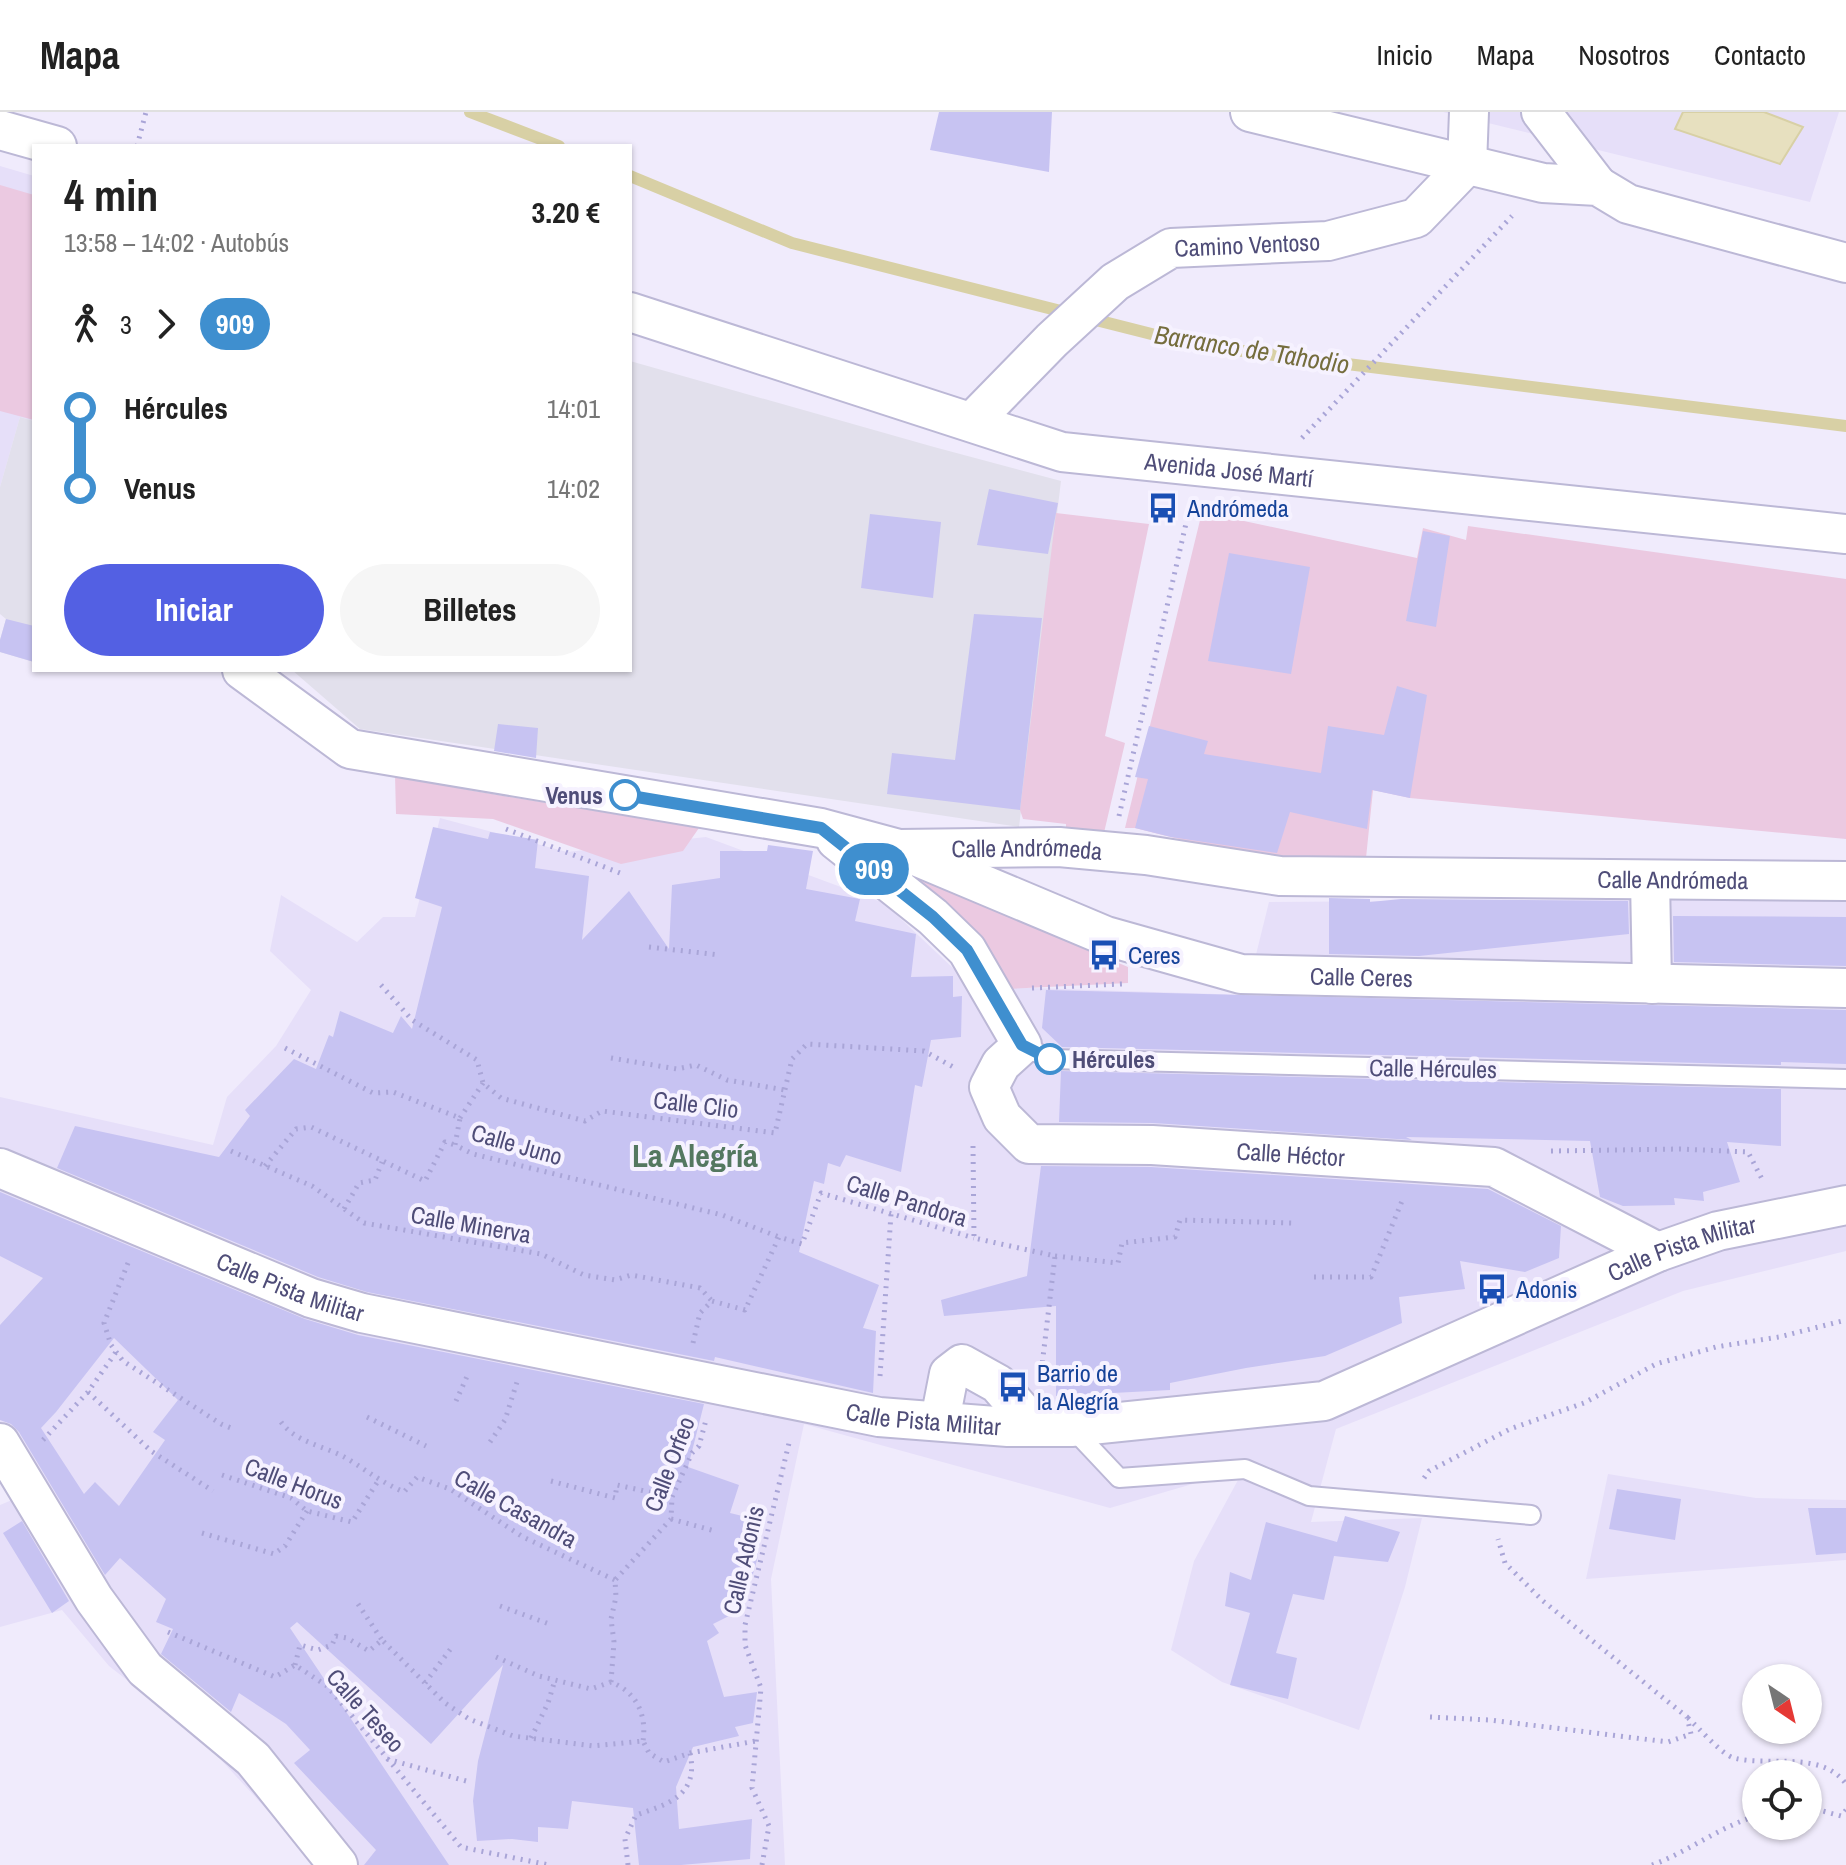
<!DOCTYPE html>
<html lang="es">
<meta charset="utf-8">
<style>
body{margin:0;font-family:"Archivo Narrow",sans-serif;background:#f6f6f6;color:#222;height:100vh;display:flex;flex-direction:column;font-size:30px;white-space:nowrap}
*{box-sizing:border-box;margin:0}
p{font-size:26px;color:#767676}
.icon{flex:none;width:44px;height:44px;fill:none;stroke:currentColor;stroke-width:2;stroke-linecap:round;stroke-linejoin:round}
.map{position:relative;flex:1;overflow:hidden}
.side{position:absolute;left:32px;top:32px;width:600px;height:528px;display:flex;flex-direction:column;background:#fff;border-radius:0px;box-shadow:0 2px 6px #0004}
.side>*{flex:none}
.badge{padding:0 16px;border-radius:26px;font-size:28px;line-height:52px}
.needle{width:52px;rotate:145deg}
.buttons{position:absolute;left:1742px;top:1552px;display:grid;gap:16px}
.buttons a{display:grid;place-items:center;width:80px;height:80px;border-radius:50%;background:#fff;box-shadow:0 2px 6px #0004;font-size:40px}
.map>.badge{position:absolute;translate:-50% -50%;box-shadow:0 0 0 4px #fff}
.legs{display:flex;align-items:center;gap:12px;height:88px;padding:0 32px;font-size:26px}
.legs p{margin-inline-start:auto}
.headline{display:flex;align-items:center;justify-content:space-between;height:136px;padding:0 32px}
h1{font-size:44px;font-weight:700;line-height:60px}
.cta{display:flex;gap:16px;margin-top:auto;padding:16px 32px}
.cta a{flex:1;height:92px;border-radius:48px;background:#5360e3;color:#fff;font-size:32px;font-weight:700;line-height:92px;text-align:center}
.cta a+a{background:#f6f6f6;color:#222}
ul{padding:0 32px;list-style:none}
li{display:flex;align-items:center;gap:28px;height:80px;font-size:30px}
li i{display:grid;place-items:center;width:12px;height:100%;margin:0 10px;background:currentColor}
li i::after{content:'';width:20px;height:20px;margin:-10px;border:6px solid;border-radius:50%;background:#fff}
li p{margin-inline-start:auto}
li:first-child i{background:linear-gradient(#0000 50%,currentColor 0)}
li:last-child i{background:linear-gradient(currentColor 50%,#0000 0)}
header{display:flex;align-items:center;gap:48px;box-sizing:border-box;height:112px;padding:0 40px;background:#fff;border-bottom:2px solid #e0e0e0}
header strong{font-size:38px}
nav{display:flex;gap:44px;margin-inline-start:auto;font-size:28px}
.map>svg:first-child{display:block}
.residential{fill:#e6dff9}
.industrial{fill:#e2e0ec}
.green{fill:#ebc9e1}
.water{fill:#e7e0bf;stroke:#d8d0a5;stroke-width:2}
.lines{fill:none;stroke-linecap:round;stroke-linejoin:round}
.stream{stroke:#d8d0a5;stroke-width:12}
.building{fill:#c7c3f2;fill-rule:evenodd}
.service-casing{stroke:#bcb8d6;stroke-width:22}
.minor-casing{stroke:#bcb8d6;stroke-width:42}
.path{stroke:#a9a5d7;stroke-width:5;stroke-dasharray:2 6;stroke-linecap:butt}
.service{stroke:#fff;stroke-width:18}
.minor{stroke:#fff;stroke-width:38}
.line-1-casing{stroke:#fff;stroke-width:18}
.line-1{stroke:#3f8fcf;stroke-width:12}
.stop-1-dot{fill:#fff;stroke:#3f8fcf;stroke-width:4}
.labels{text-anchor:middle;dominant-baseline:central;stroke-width:8;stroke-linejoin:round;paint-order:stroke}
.street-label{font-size:24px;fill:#4f4d78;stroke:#f6f2ff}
.transit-label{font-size:24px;fill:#164399;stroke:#f6f2ff;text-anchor:start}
.stop-label{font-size:24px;font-weight:bold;fill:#4f4d78;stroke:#f6f2ff;text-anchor:end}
.water-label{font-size:26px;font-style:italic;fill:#756d3d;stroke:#f6f2ff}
.district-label{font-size:32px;font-weight:bold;fill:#547860;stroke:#f6f2ff}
</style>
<header>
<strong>Mapa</strong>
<nav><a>Inicio</a><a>Mapa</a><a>Nosotros</a><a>Contacto</a></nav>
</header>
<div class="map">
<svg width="1846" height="1753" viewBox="0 0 1846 1753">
<rect width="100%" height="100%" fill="#f0ebfc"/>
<path class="residential" d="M1443,0H1839L1810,90Z
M0,54L34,64V309L20,305L0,375Z
M440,706L567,740L706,725L884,791L972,874L1246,883L1269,790L1846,786V1139L1683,1179L1336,1317L1311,1410L1422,1406L1405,1475L1359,1618L1222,1570L1171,1538L1194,1449L1244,1357L1110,1396L804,1312L771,1467L785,1753H314L292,1725L200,1625L109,1554L62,1498L0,1515V1393L12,1388L0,1368V985L213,1033L227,985L276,934L311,878L270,839L281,783L357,830L383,805H415Z
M1608,1362L1756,1386L1846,1388V1448L1586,1467Z"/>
<path class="industrial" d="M630,249L934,335L1061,369L1019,715L360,617L292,558H630Z
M20,305L34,309V550L0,540V528L6,507L0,502V375Z"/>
<path class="green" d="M0,73L34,83V308L0,299Z
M1202,400L1417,446L1423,416L1466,428L1468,414L1846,467V727L1410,686L1373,678L1366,746L1274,751L1135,716H1125Z
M1056,401L1149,412L1105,624L1125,631L1103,725L1066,722V712L1023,707L1020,698Z
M395,663L474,679L699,716L683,739L621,752L493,707L396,702Z
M903,759L1128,855V871L1007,877Z"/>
<path class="water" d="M1683,0H1764L1803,15L1780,52L1675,17Z"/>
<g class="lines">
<path class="stream" d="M470,0L559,34
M630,64L792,131L1195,233L1846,314"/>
</g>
<path class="building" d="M939,0H1052L1049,60L930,38Z
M989,377L1058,391L1048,442L977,433Z
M870,402L941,410L933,486L861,476Z
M1423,419L1450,424L1436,515L1406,509Z
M1229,441L1310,455L1291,562L1208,549Z
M974,502L1042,506L1020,698L887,682L892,641L955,648Z
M6,507L34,514V550L0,540V528Z
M1397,574L1427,583L1410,686L1372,678L1367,717L1290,700L1277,741L1171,725L1135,716L1148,667L1135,665L1149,614L1208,629L1204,642L1321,661L1328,614L1384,623Z
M498,612L538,616L536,646L494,639Z
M433,715L488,727L490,720L538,728L535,756L589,764L582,828L629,779L669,837L672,773L720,766V739H767L768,733L813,739L806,777L860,787L855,809L916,822L911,865L953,864V885L962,884L961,925L931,928L922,975L915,973L901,1060L846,1043L840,1055L828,1051L824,1072L814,1069L799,1140L879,1173L863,1216L876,1219L873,1281L715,1245L714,1249L367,1180L318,1165L57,1056L75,1014L219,1045L250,1004L245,998L294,947L316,957L329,923L333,925L340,899L393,921L401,904L412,917L442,795L415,786Z
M1329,786L1370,787V790L1401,787L1628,789L1629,822L1419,844L1329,842Z
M1673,804L1846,805V854L1674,850Z
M1046,878L1846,898V952L1781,950V953L1062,935L1042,916Z
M1061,959L1781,977V1034L1727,1030L1740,1070L1703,1080L1704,1089L1674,1086L1675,1093L1623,1094L1600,1085L1590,1029L1406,1025L1412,1028L1153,1011L1059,1010Z
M1041,1054L1151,1055L1488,1077L1561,1114L1559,1146L1525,1160L1460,1149L1465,1177L1399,1185L1402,1211L1325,1244L1246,1256L1170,1271V1278L1056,1284V1194L944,1204L941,1188L1027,1164Z
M0,1080L305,1207L358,1223L704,1292L688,1355L739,1373L730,1401L763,1409L757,1448L743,1497L713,1512L719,1521L707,1529L724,1585L757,1580L753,1611L735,1615L739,1624L693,1635L676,1675L679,1717L752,1707L750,1747L681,1753H639L633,1696L572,1689L568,1717L538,1715V1730L512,1727L477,1729L473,1689L478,1649L503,1553L431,1632L297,1510L290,1516L449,1753H364L376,1738L294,1651L310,1638L286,1612L239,1581L231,1600L161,1542L173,1517L156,1510L166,1487L120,1446L105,1463L19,1320L11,1312L0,1308V1213L43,1166L0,1144ZM114,1226L178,1288L153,1320L165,1328L119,1394L95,1370L84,1382L41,1316L56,1300Z
M1617,1377L1681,1387L1675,1428L1609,1417Z
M1808,1396H1846V1441L1816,1443Z
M1345,1404L1400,1420L1388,1450L1334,1444L1324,1488L1293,1482L1276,1541L1297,1546L1288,1587L1230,1573L1250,1501L1225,1494L1230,1460L1251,1468L1266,1410L1337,1430Z
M22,1409L69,1489L52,1501L3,1421Z"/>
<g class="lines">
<g class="service-casing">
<path id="service" d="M1022,933L1050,947L1846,967
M1071,1315L1119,1366L1245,1357L1309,1384L1531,1403"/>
</g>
<g class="minor-casing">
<g id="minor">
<path d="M1250,0L1543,71L1598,74L1628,92L1846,151"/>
<path d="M1541,0L1598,74"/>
<path d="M0,18L57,34"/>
<path id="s1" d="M630,200L1062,340L1846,422"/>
<path id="s2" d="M972,310L1052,228L1115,170L1171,136L1328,129L1416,106L1467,53L1469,0"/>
<path id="s3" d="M242,558L350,637L821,716L899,737L1059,735L1146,743L1280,764L1846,769"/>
<path id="s4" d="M836,728L933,805L967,838L1022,933L1001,952L989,975L1002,1005L1029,1032L1152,1033L1494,1055L1658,1140"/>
<path id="s5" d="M913,743L1106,824L1241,862L1846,876"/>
<path d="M1650,768L1652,872"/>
<path id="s6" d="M0,1056L311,1186L362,1201L879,1305L1008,1315H1071L1324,1289L1658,1140L1718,1119L1846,1093"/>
<path d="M940,1308L949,1262L962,1252L998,1272L1035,1315"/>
<path d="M0,1331L94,1487L145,1557L253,1647L338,1753"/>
</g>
</g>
<path class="path" d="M137,34L146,0
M1302,326L1512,104
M1119,704L1190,394
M506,717L620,761
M649,835L720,843
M381,873L412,908L477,948L483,971L501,986L585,1009L602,999L775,1021L792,947L807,932L924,939L957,957
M1032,876L1122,872
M285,936L373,981L393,980L460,1006L455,1033L473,1042L722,1103L779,1125
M611,946L677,957L696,953L727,968L785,978
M460,1006L483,971
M973,1034L974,1126L1055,1144L1041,1262
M231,1039L312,1074L364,1111L541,1142L584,1163L615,1168L631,1163L700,1176L712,1189
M1551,1039L1680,1037L1748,1040L1763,1069
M265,1054L296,1017L311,1015L425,1069L445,1030L455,1033
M344,1097L359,1071L375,1068L382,1050
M1055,1144L1118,1151L1122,1131L1175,1125L1180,1108L1293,1111
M128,1151L104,1211L111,1233L123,1249L221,1312L231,1316
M1314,1165H1371L1402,1089
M693,1231L700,1201L712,1189L745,1198L779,1125L802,1132L821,1081L974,1126
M880,1264L891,1102
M88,1280L151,1339L213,1379
M456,1289L469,1260
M367,1305L426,1334
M281,1310C296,1331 326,1334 348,1347C367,1359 383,1371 404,1380L417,1365L450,1377L523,1425L615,1468
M43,1328L88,1280L116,1240
M490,1330L505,1308L517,1270
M222,1363L291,1386L307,1399L352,1410L378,1369
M1424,1366L1429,1359L1510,1317L1584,1291L1656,1252L1716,1235L1779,1225L1846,1208
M551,1369L615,1386L617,1373L672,1385
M671,1407L715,1419
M202,1421L274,1442L285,1434L307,1399
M358,1492L382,1528
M500,1494L552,1513
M168,1520L275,1565L295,1553L327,1574L461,1735L549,1753
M496,1545L539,1564L591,1577L611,1570C636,1580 647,1602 643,1629
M295,1553L300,1533L318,1538L332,1533L336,1524L347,1526L369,1539L382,1528L445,1591L469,1607L513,1624L593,1634L643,1629L649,1641L664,1650L690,1641L756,1629
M611,1570L614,1530L611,1507L616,1485L615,1468L671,1407L672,1385L692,1341L699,1334L706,1308
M425,1571L452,1535
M1430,1605L1490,1608L1668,1630L1691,1622L1687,1605L1543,1489L1505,1451L1498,1427
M1688,1606C1698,1615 1722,1643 1734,1646C1770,1655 1821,1638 1846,1672
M531,1626L548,1591L555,1568
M387,1647L466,1669
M1808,1695L1841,1704L1846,1698
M628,1753L625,1727L636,1703C669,1692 699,1683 690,1641
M762,1753L769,1714L752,1676L761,1576L745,1533V1513L790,1327
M1652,1753C1688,1740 1719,1715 1756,1704"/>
<use href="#service" class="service"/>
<use href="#minor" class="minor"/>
</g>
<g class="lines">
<g class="line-1-casing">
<path id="line-1" d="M625,683L821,716L933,805L967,838L1022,933L1050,947"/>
</g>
<use href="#line-1" class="line-1"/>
</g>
<defs>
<g id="bus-bare" transform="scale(2.4)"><path d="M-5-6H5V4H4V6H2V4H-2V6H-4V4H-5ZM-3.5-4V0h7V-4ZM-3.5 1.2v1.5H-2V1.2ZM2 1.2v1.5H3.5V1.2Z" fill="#1a4fb4" stroke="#f6f2ff" stroke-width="2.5" paint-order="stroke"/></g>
</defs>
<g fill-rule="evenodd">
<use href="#bus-bare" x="1163" y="396"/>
<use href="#bus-bare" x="1104" y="843"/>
<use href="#bus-bare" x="1492" y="1177"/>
<use href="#bus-bare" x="1013" y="1275"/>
</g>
<g class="stop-1-dot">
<circle cx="625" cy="683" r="14"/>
<circle cx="1050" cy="947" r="14"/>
</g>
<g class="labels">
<g class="street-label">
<text stroke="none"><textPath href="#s2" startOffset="342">Camino Ventoso</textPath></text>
<text stroke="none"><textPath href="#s1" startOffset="622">Avenida José Martí</textPath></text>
<text stroke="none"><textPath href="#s3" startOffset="820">Calle Andrómeda</textPath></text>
<text stroke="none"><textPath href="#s3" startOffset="1468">Calle Andrómeda</textPath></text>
<text stroke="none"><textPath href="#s5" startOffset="470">Calle Ceres</textPath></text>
<text transform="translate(1433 956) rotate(1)">Calle Hércules</text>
<text transform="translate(696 992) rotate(7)">Calle Clio</text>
<text transform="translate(517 1032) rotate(16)">Calle Juno</text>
<text stroke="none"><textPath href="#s4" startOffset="668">Calle Héctor</textPath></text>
<text transform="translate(907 1088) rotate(17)">Calle Pandora</text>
<text transform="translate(471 1112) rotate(10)">Calle Minerva</text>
<text stroke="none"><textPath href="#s6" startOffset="1754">Calle Pista Militar</textPath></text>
<text stroke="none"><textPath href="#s6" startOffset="314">Calle Pista Militar</textPath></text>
<text stroke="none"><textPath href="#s6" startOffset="962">Calle Pista Militar</textPath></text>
<text transform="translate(669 1352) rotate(-69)">Calle Orfeo</text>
<text transform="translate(294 1371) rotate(21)">Calle Horus</text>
<text transform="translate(516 1396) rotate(29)">Calle Casandra</text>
<text transform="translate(743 1448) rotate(-77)">Calle Adonis</text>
<text transform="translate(366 1598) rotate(48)">Calle Teseo</text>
</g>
<g class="transit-label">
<text x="1187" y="396">Andrómeda</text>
<text x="1128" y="843">Ceres</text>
<text x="1516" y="1177">Adonis</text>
<text x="1037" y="1261">Barrio de<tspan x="1037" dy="28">la Alegría</tspan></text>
</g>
<g class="stop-label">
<text x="603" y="683">Venus</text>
<text x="1072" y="947" text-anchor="start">Hércules</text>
</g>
<g class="water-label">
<text transform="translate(1252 237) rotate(9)">Barranco de Tahodio</text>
</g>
<g class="district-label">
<text x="695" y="1043">La Alegría</text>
</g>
</g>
</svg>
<div class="buttons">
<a><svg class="needle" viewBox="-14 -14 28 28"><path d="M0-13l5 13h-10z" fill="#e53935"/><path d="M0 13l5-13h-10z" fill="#767676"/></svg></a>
<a><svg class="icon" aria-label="locate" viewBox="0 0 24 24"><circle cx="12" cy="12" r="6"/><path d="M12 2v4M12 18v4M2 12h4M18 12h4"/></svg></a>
</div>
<b class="badge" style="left:874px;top:757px;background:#3f8fcf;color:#fff">909</b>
<section class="side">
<div class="headline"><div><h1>4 min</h1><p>13:58 – 14:02 · Autobús</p></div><b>3.20 €</b></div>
<div class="legs"><svg class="icon" aria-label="walk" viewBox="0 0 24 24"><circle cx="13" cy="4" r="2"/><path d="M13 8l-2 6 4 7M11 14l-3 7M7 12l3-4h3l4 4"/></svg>3<svg class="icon" aria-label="forward" viewBox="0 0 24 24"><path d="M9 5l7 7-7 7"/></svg><b class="badge" style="background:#3f8fcf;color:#fff">909</b></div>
<ul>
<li><i style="color:#3f8fcf"></i><b>Hércules</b><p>14:01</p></li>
<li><i style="color:#3f8fcf"></i><b>Venus</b><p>14:02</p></li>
</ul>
<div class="cta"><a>Iniciar</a><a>Billetes</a></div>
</section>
</div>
